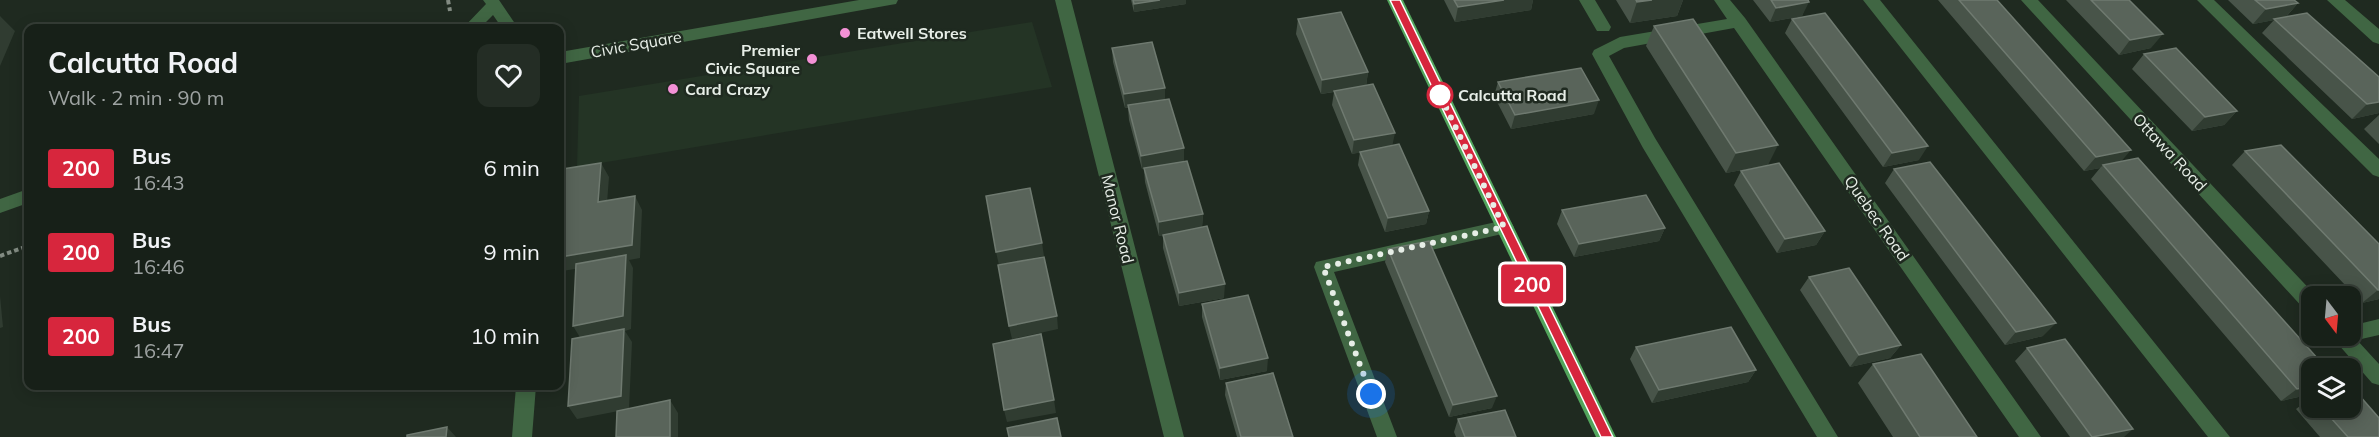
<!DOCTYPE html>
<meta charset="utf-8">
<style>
body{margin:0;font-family:Mulish,sans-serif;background:#242d25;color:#f1f3f6;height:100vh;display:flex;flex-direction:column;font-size:22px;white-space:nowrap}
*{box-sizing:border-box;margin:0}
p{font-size:20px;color:#9ea3a2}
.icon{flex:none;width:33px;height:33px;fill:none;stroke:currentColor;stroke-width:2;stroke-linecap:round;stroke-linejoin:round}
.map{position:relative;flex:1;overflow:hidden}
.sheet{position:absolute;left:24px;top:24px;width:540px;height:366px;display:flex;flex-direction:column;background:#172018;border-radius:12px;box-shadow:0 3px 15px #0003,0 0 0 2px #363e37}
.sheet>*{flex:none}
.badge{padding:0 12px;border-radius:4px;font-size:21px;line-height:39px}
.needle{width:39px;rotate:164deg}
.tools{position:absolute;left:2301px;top:286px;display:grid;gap:12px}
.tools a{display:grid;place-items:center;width:60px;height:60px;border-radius:12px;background:#172018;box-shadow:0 3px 15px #0003,0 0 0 2px #363e37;font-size:30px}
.you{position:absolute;width:30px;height:30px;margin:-15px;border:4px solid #fff;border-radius:50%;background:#1a73e8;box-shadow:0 0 0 9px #1a73e833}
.map>.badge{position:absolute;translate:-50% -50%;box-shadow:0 0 0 3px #fff}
.round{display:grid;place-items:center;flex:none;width:63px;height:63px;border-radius:12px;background:#242d25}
.summary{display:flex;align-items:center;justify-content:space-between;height:102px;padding:0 24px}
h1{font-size:28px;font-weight:700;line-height:45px}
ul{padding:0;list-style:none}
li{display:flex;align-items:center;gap:18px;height:84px;padding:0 24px}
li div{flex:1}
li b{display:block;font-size:22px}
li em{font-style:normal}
li .badge{min-width:66px;font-weight:700;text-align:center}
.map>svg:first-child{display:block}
.built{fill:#243425}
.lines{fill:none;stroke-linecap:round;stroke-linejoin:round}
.path{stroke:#828b82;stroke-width:4;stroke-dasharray:4.5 3;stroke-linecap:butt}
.minor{fill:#406643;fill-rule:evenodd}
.major{fill:#52a55c;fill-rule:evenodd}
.wall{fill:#485449}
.shaded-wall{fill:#303c31}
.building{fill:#59645a;stroke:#6f7a70;stroke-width:1.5}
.line{fill:#d7263d;stroke:#fff;stroke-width:1.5}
.walk{stroke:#e7eee7;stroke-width:6;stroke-dasharray:0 10.8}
.poi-dot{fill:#f391d6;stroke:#1f2a20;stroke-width:2}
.stop-dot{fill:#fff;stroke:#d7263d;stroke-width:3}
.labels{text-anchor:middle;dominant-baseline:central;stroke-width:5;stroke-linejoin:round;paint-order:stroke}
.poi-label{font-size:16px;font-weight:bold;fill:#e7eee7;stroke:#1f2a20;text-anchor:start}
.street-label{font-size:16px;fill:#e7eee7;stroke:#1f2a20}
.stop-label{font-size:16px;font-weight:bold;fill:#e7eee7;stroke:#1f2a20;text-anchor:start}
</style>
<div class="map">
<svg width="2379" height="437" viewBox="0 0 2379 437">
<rect width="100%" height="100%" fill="#1f2a20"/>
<path class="built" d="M1032,22L1052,87L577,167L579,96Z"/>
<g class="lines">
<path class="path" d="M448,0L450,11
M0,256L28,246"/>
<path class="minor" d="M483,0H499L518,28H502L493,15L480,28H463L486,4Z
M859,0H898L896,4L890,5L560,64V52Z
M1055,0H1071L1184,437H1164Z
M1579,0H1595L1611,27L1609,31H1597Z
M1714,0H1730L1745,18L2041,437H2019L1734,28L1624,48L1609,56L1655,138L1838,437H1817L1643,148L1592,54L1594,50L1620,37L1727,19Z
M1863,0H1880L2230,437H2208Z
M2021,0H2038L2317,297H2312V312L2305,310Z
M2197,0H2214L2379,159V177L2373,175Z
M2327,0H2345L2379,29V44L2373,42Z
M28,189V203L0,213V199Z
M1505,220L1511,222L1514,227L1511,232L1334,272L1397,437H1377L1314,267L1316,262Z
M2379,319V335L2357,340L2379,364V385L2372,383L2331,336H2350V326Z
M516,386H536L532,437H512Z"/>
<path class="major" d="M1387,0H1403L1616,437H1596Z"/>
</g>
<path class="wall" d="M1131,0H1186V4L1134,12Z
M1444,0H1533L1531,10L1455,22Z
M1616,0H1683L1677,16L1630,23Z
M1753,0H1808L1802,16L1770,22Z
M1938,0H1997L2121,161L2312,369V394L2281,401L2091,179L2100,168L2084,171Z
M2066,0H2129L2151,48L2119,55Z
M2228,0H2294L2298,3L2286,17L2379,113L2352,119L2262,33L2274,20L2253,24Z
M1298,19L1368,72L1366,86L1392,146L1429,211L1426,224L1385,232L1358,165L1360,152L1352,154L1332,105L1334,92L1321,94L1296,34Z
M1792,19L1919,160L1883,167L1785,33Z
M1654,26L1768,165L1726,173L1646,46Z
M1112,48L1165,99L1184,148V162L1203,214L1202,227L1224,298L1179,306L1163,248V235L1159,236L1145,182L1144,169H1142L1129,120L1128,108H1125L1113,62Z
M2144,54L2237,111L2224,125L2192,131L2132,69Z
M1498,82L1594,114L1511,129L1494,96Z
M2379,115V144L2364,129Z
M2245,151L2379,244V299L2362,303L2232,165Z
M1894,169L2043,336L2005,345L1885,183Z
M1741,171L1825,231L1816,245L1777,253L1734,185Z
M1562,210L1665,228L1659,241L1574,257L1557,224Z
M1388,249L1492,408L1449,417L1385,262Z
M1809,277L1901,345L1890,358L1850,367L1800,290Z
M1202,304L1267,371L1220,380L1202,317Z
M1636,347L1756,370L1748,382L1652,403L1630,359Z
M2027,348L2124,437H2070L2015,361Z
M1873,364L1977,437H1893L1858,383Z
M1226,383L1293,437H1237L1225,395Z
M2312,397V408H2350L2379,437H2320L2296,409Z
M1458,419L1516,437H1456L1454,432Z"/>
<path class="shaded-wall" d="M1160,0H1186V4L1134,12V4Z
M1504,0H1533L1531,10L1455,22L1458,7Z
M1652,0H1683L1677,16L1630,23L1637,2Z
M1809,2L1802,16L1770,22L1776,8Z
M2298,3L2285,18L2253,24L2266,9Z
M0,16L15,31L0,66Z
M2163,34L2151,48L2119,55L2130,40Z
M1368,72L1366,86L1321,94L1322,80Z
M1165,88V102L1125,108L1124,94Z
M1599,100L1594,114L1511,129L1515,115Z
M2379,102V113L2352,119L2367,104Z
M2237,111L2224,125L2192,131L2205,117Z
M1395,133L1392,147L1352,154L1354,140Z
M1778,145L1768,165L1726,173L1736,153Z
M1928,146L1919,160L1883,167L1892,153Z
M1184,148V162L1142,169L1141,156Z
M2131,150L2119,164L2103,165L2100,168L2084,171L2096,157Z
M601,163L609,177L606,216L598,202Z
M635,196L642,210L640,258L629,260L633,268L631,329L625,331L632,342L629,409L577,419L568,406L581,339L573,326L626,261L562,271L560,266V257Z
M1429,211L1426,224L1385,232L1388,218Z
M1203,214L1202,228L1159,236V222Z
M1665,228L1659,241L1574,257L1579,244Z
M1825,231L1816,245L1777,253L1785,239Z
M1042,243L1044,256L999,265L996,252Z
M1225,284L1224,298L1179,306V293Z
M2378,290H2379V299L2362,303Z
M0,296L3,327L0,328Z
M1057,316L1058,329L1012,339L1009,326Z
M2056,323L2043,336L2005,345L2016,332Z
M1901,345L1890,358L1850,367L1859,355Z
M1268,358L1267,371L1220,380V368Z
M1756,370L1748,382L1652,403L1659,390Z
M2312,386V394L2281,401L2297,389Z
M1497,396L1492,408L1449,417L1453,405Z
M670,400L678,413V437H670Z
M1054,400L1056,413L1007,422L1004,410Z
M447,427L456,437H446Z
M2133,429L2124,437H2096Z"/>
<path class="building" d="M1133,0H1160L1134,4Z
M1454,0H1504L1458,7Z
M1636,0H1652L1637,2Z
M1771,0H1808L1809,2L1776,8Z
M1959,0H1997L2131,150L2096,157Z
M2091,0H2129L2163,34L2130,40Z
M2255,0H2294L2298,3L2266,9Z
M1341,12L1368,72L1322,80L1298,19Z
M1825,13L1928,146L1892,153L1792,19Z
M2307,13L2379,77V102L2367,104L2274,19Z
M1693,19L1778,145L1736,153L1654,26Z
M1152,42L1165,88L1124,94L1112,48Z
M2176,48L2237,111L2205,117L2144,54Z
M1581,68L1599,100L1515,115L1498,82Z
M1373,84L1395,133L1354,140L1334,91Z
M1169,99L1184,148L1141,156L1128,105Z
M1399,144L1429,211L1388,218L1360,152Z
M2281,145L2379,244V290H2378L2245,151Z
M2138,158L2327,369H2312V386L2297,389L2103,165Z
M1187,161L1203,214L1159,222L1144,168Z
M1930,162L2056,323L2016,332L1894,169Z
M601,163L598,202L635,196L632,245L560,257V204L563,169Z
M1779,163L1825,231L1785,239L1741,171Z
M1030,188L1042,243L996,252L986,196Z
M1646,195L1665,228L1579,244L1562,210Z
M1207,226L1225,284L1179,293L1163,235Z
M1429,241L1497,396L1453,405L1388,249Z
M626,255L623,316L573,326L576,264Z
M1044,257L1057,316L1009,326L998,265Z
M1849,268L1901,345L1859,355L1809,277Z
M1248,295L1268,358L1220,368L1202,304Z
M1731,327L1756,370L1659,390L1636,347Z
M624,329L621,396L568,406L572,339Z
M1041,334L1054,400L1004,410L993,344Z
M2065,339L2133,429L2092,437L2027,348Z
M1921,354L1977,437H1920L1873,364Z
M1273,373L1293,437H1241L1226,383Z
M2352,387L2379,418V437H2348L2322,408H2350V388Z
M670,400V437H616L617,411Z
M1505,410L1516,437H1465L1458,419Z
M1057,418L1061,437H1009L1007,428Z
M447,427L446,437H407V435Z"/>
<path class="line" d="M1390,0H1400L1611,433L1613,437H1601Z"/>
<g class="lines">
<path class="walk" d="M1371,394L1323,267L1504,227L1440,95"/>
</g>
<g class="poi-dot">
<circle cx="845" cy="33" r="6"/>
<circle cx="812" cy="59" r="6"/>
<circle cx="673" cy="89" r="6"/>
</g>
<circle class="stop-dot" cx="1440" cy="95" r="12"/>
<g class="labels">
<g class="poi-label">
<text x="857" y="33">Eatwell Stores</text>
<text x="800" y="50" text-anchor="end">Premier<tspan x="800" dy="18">Civic Square</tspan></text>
<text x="685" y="89">Card Crazy</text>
</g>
<g class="street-label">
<text transform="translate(636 44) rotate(-10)">Civic Square</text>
<text transform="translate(2170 152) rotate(47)">Ottawa Road</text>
<text transform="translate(1877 218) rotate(55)">Quebec Road</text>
<text transform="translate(1118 219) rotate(76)">Manor Road</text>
</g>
<g class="stop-label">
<text x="1458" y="95">Calcutta Road</text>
</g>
</g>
</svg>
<div class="tools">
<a><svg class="needle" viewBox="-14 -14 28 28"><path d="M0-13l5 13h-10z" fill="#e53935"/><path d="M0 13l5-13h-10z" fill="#9ea3a2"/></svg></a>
<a><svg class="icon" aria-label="layers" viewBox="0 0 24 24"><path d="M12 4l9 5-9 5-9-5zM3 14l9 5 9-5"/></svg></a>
</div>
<div class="you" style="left:1371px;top:394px"></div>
<b class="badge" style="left:1532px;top:284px;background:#d7263d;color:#fff">200</b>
<section class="sheet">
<div class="summary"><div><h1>Calcutta Road</h1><p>Walk · 2 min · 90 m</p></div><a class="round"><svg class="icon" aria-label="heart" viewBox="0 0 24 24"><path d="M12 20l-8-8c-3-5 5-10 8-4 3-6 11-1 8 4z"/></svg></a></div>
<ul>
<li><span class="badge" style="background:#d7263d;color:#fff">200</span><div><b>Bus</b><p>16:43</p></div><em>6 min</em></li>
<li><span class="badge" style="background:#d7263d;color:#fff">200</span><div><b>Bus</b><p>16:46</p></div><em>9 min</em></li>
<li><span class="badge" style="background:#d7263d;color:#fff">200</span><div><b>Bus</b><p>16:47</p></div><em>10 min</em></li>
</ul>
</section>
</div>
